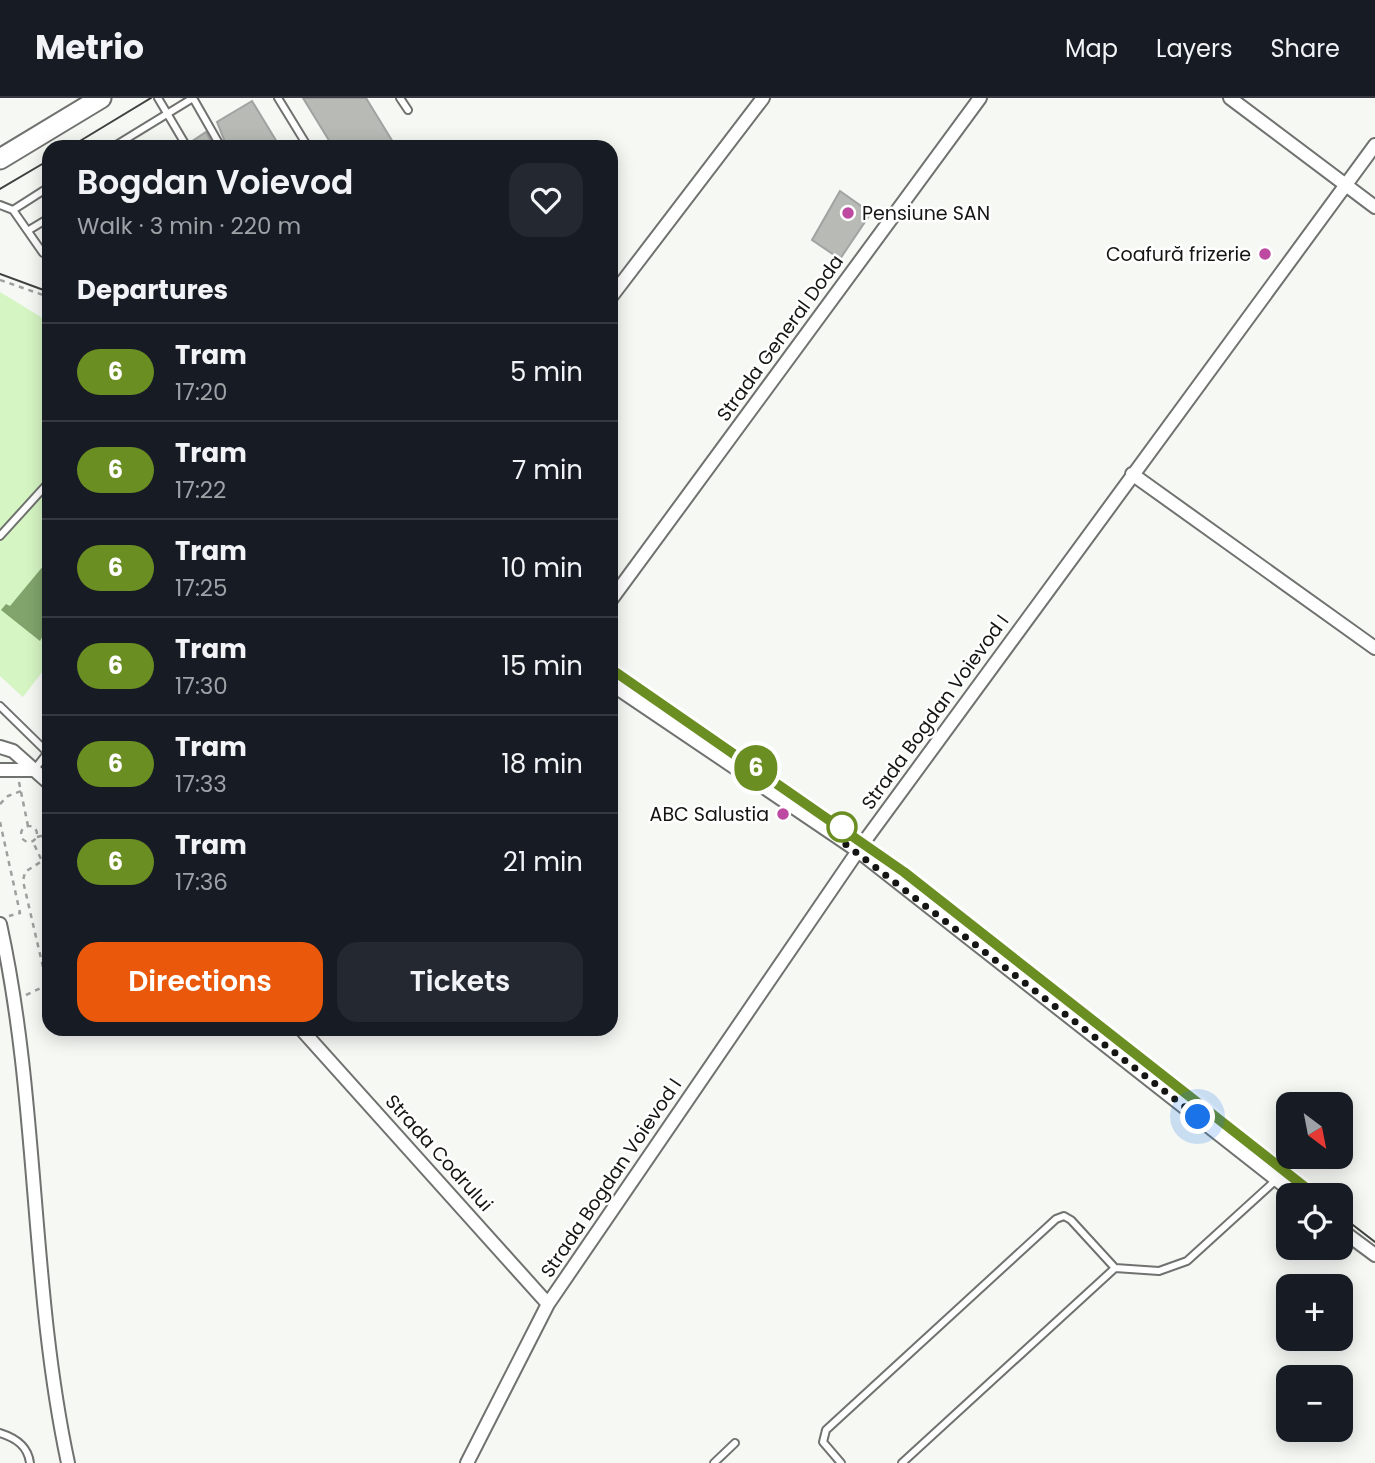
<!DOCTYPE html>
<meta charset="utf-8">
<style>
body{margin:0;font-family:Poppins,sans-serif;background:#242831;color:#f1f3f6;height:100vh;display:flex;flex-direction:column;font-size:26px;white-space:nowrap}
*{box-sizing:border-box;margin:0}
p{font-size:23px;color:#9ea1a6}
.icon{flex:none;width:38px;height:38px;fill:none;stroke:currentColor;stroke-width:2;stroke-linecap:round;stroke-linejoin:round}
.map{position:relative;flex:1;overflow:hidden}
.sheet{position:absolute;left:42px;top:42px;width:576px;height:896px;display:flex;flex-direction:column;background:#171b24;border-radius:21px;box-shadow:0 4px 18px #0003}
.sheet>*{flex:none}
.badge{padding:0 14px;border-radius:23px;font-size:24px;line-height:46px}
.needle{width:46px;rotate:148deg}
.buttons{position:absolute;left:1276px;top:994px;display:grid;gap:14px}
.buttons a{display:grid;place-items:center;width:77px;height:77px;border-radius:14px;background:#171b24;box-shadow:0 4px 18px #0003;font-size:35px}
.you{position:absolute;width:35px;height:35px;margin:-18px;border:5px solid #fff;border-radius:50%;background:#1a73e8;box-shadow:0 0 0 10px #1a73e833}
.map>.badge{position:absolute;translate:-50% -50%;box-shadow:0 0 0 4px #fff}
h2{padding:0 35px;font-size:26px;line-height:63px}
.round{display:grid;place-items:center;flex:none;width:74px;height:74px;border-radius:21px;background:#242831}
.head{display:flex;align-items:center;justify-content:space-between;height:119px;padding:0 35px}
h1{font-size:33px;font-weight:600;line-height:52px}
.cta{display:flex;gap:14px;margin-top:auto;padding:14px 35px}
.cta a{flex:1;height:80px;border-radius:21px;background:#ea580c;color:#fff;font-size:28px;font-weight:600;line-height:80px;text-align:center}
.cta a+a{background:#242831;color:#f1f3f6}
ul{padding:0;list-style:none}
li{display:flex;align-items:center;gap:21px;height:98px;padding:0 35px;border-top:2px solid #363941}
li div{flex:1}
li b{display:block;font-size:26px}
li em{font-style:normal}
li .badge{min-width:77px;font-weight:700;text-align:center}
header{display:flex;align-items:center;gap:42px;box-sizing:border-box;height:98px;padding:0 35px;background:#171b24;border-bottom:2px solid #363941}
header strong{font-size:33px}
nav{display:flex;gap:38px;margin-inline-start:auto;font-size:24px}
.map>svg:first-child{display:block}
.green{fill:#d5f5c3}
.water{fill:#81a46c}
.building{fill:#b8bab6;stroke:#a1a3a0;stroke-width:2}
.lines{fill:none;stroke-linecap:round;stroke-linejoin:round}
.lane-casing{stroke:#70726f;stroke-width:10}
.street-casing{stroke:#70726f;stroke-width:16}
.primary-casing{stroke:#70726f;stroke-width:23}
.path{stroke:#9ea09d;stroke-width:2.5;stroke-dasharray:5 5;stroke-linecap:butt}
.lane{stroke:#fff;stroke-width:6}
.street{stroke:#fff;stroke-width:12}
.primary{stroke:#fff;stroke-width:19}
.tram{stroke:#40413f;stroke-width:2}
.line-casing{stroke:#fff;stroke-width:16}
.line{stroke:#6b8e23;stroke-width:10}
.walk{stroke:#151614;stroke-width:7;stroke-dasharray:0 12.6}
.poi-dot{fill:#be49a1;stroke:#fff;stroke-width:2.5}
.stop-dot{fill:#fff;stroke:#6b8e23;stroke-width:3.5}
.labels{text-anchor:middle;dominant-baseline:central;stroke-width:5;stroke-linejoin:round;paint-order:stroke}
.poi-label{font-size:19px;fill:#151614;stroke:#fff;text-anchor:end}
.street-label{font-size:19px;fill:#151614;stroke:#fff}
</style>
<header>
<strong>Metrio</strong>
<nav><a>Map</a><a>Layers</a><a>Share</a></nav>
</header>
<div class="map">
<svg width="1375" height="1365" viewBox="0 0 1375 1365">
<rect width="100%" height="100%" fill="#f6f8f4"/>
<path class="green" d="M0,194L49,224V565L23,599L0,578Z"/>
<path class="water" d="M49,461V527L40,543L1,512L6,506L10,508Z"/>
<path class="building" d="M303,0H366L396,49H333Z
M252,3L280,49H227L217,24Z
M206,34L214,49H193L191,44Z
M840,93L871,115L840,161L812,142Z"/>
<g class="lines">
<g class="lane-casing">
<path id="lane" d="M158,0L187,49
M193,0L221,49
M278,0L308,49
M400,0L408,12
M113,49L193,0
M0,107L13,112L43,155
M13,112L49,89
M29,132L49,120
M0,438L49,384
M0,608L49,656
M34,672L48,654
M0,1335C16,1340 28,1348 30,1365
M714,1365L735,1345
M841,1365L823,1344L826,1332L1056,1121L1064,1118L1071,1122L1115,1170L1159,1173L1187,1163L1276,1082
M902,1365L1115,1170"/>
</g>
<g class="street-casing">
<path id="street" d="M1230,0L1375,109
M611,199L763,0
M1132,376L1375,550
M611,502L980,0
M611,586L858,753L1296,1097
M0,649L13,653L49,685
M0,672H33
M0,826C39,1003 30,1188 68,1365
M301,931L548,1206
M1340,1131L1375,1157
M467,1365L548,1206L864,744L1375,47"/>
</g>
<g class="primary-casing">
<path id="primary" d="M0,61L101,0"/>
</g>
<path class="path" d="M0,182L49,199
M19,684L28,728
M0,706L8,698L21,693
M0,724L20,815L9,818
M21 736a8 8 0 1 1 16 0a8 8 0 1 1-16 0Z
M37,739L49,736
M26,897L43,889L46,882L23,783L25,774L42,763L33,744"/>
<use href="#lane" class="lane"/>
<use href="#street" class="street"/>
<use href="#primary" class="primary"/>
<path class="tram" d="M70,49L151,0
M0,91L49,62
M0,176L49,194
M611,571L864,744L943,803L1315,1097
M1340,1117L1375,1144"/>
</g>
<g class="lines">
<g class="line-casing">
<path id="line" d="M611,571L904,774L1315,1097"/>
</g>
<use href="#line" class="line"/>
<path class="walk" d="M842,729L835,738L1198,1019"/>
</g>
<g class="poi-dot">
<circle cx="848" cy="115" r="7"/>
<circle cx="1265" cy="156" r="7"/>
<circle cx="783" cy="716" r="7"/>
</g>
<circle class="stop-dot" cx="842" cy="729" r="14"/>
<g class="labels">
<g class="poi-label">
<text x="862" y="115" text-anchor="start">Pensiune SAN</text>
<text x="1251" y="156">Coafură frizerie</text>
<text x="769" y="716">ABC Salustia</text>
</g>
<g class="street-label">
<text transform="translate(780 240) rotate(-54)">Strada General Doda</text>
<text transform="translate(935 614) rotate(-54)">Strada Bogdan Voievod I</text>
<text transform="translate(439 1055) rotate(48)">Strada Codrului</text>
<text transform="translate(611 1080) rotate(-56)">Strada Bogdan Voievod I</text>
</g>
</g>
</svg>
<div class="buttons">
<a><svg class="needle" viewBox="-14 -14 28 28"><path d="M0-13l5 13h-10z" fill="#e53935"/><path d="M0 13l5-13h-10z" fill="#9ea1a6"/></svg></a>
<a><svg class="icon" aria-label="locate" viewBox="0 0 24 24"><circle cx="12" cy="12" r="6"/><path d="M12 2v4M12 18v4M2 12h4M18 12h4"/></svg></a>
<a>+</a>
<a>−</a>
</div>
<div class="you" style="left:1198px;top:1019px"></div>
<b class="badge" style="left:756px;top:670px;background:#6b8e23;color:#fff">6</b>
<section class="sheet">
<div class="head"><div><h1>Bogdan Voievod</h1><p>Walk · 3 min · 220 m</p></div><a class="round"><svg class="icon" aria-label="heart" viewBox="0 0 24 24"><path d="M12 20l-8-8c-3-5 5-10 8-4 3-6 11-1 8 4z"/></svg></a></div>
<h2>Departures</h2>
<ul>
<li><span class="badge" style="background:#6b8e23;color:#fff">6</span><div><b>Tram</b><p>17:20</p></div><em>5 min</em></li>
<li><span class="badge" style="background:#6b8e23;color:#fff">6</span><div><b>Tram</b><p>17:22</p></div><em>7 min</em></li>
<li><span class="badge" style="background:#6b8e23;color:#fff">6</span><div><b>Tram</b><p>17:25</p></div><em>10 min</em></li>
<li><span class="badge" style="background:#6b8e23;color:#fff">6</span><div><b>Tram</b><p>17:30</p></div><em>15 min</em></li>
<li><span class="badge" style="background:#6b8e23;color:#fff">6</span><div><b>Tram</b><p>17:33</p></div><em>18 min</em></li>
<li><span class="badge" style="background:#6b8e23;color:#fff">6</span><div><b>Tram</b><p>17:36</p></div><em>21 min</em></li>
</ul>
<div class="cta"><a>Directions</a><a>Tickets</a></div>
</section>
</div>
